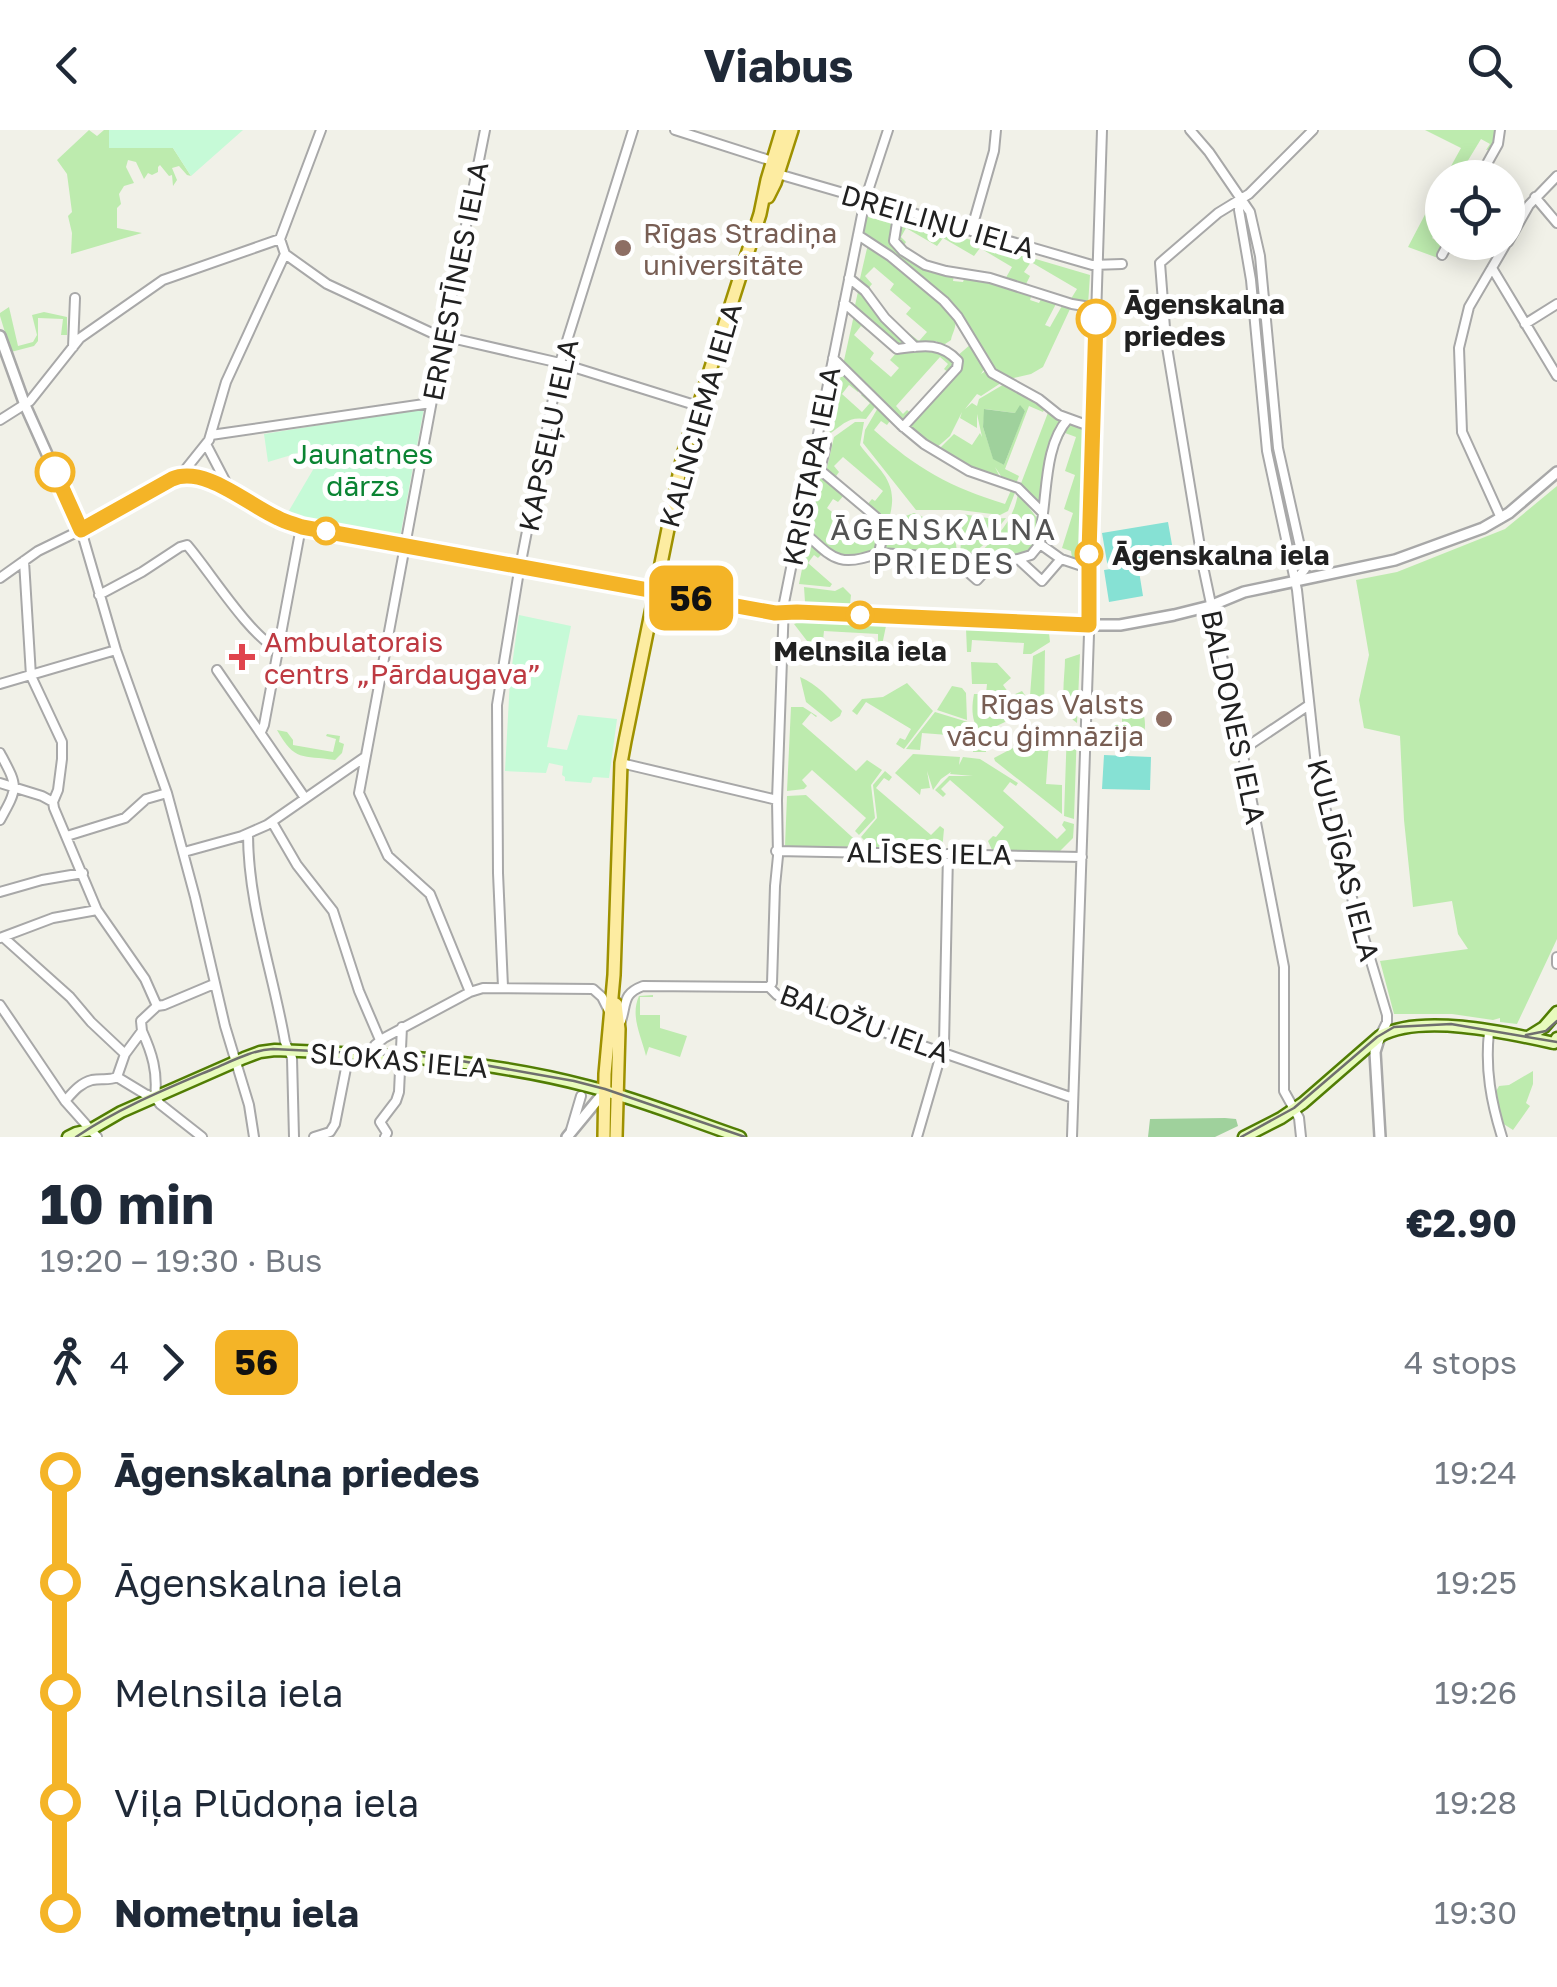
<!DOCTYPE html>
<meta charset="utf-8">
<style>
body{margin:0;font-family:"Golos Text",sans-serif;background:#f2f2f3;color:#1f2937;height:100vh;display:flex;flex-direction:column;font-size:38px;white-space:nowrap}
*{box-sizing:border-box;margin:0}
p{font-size:32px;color:#747a83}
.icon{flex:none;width:55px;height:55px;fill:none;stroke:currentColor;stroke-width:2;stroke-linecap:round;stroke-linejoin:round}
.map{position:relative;height:1007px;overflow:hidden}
.sheet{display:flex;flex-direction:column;background:#fff;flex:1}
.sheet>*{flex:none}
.badge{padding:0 20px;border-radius:15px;font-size:35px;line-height:65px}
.fabs{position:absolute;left:1425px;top:30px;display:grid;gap:20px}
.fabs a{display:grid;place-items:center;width:100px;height:100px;border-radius:50%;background:#fff;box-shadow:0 5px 25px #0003;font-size:50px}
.map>.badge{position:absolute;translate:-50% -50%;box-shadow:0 0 0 5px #fff}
.legs{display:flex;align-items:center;gap:15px;height:110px;padding:0 40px;font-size:32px}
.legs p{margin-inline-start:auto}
.overview{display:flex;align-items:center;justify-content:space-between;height:170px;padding:0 40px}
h1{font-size:55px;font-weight:700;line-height:75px}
ul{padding:0 40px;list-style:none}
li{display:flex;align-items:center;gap:35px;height:110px;font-size:38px}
li i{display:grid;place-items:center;width:15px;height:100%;margin:0 12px;background:currentColor}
li i::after{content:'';width:25px;height:25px;margin:-12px;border:8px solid;border-radius:50%;background:#fff}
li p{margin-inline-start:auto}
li:first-child i{background:linear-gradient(#0000 50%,currentColor 0)}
li:last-child i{background:linear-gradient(currentColor 50%,#0000 0)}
header{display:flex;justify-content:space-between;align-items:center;height:130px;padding:0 40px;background:#fff;font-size:45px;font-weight:700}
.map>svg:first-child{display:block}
.grass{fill:#bdebae;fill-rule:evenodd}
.forest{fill:#9fd19c}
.park{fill:#c6fad7}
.pitch{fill:#86e1d4}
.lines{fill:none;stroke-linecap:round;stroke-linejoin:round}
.minor-casing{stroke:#a8a8a8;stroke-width:12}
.tertiary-casing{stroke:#a8a8a8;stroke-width:14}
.secondary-casing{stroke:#517d04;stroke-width:15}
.primary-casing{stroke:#9e9100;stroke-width:16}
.minor{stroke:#fff;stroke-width:8}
.tertiary{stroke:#fff;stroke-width:9}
.secondary{stroke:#e8fbbd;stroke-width:10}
.primary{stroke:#fdeca1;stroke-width:11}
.tram{stroke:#6f6f6f;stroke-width:2.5}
.line-1-casing{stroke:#fff;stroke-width:22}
.line-1{stroke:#f4b427;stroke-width:15}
.education-dot{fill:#8d6e63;stroke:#fff;stroke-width:4}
.stop-1-dot{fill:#fff;stroke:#f4b427;stroke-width:5}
.health-dot{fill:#e0444e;stroke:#fff;stroke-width:4}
.labels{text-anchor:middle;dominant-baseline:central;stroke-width:10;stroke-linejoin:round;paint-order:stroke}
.street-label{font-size:28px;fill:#212121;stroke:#fff}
.education-label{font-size:28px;fill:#785e54;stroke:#fff;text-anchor:start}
.stop-label{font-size:28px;font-weight:bold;fill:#212121;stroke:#fff;text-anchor:start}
.park-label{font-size:28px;fill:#0b8433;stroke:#fff}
.health-label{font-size:28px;fill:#be3a42;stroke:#fff;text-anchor:start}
.neighbourhood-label{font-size:30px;letter-spacing:2.5px;fill:#545454;stroke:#fff}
</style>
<header><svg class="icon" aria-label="back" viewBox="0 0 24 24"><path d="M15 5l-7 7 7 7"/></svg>Viabus<svg class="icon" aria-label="search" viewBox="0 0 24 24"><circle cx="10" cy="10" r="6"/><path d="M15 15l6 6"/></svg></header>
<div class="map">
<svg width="1557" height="1007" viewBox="0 0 1557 1007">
<rect width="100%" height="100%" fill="#f1f1e8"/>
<path class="grass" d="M89,0L97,6L104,0H109L110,18H173L191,46L187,45L179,36L172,38L177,50L173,56L172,45L169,46L160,35L158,37V42L152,45L148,43L144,49L136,32L128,30L126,37L134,53L124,56L119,64L121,74L117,78V98L142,103L71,124L72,103L68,86L72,82L67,44L57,30Z
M1425,0H1496V13L1492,19L1486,20L1490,14L1481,9L1458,47H1445L1461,18Z
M1442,52V89L1432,108L1440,113L1442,110L1445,113L1438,128L1408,117Z
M867,79L895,87V116L954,145L953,151L963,152L965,146L986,149L1032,164L1030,170L1039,173L1042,167L1057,172L1045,195L1050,197L1063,174L1070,179L1043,237L1031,244L1009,249L997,244L962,190L862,105Z
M900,89L1090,145L1088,175L1069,172L1077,159L1031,132L1024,142L1030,146L1024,158L1004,151L1012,137L980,118L974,126L943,108L937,116L906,98L901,107L906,112L903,117L897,111Z
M868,114C890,129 943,166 954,188C958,196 952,203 951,210L942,216L936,211L933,214L915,213L908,206L910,204L919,211L927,202L906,184L911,178L890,160L894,154L874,137L865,146L872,154L867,160L859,153Z
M859,157L910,214L897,218L854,180Z
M9,177L18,216L33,212L37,205L32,185L44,182L67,187V205H61L63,189L38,188V211L34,216L11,222L0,186V183Z
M854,185L873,201L871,203L861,196L854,205L874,223L870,229L891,247L899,238L890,230L897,222L933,218L942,220L956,234L949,243L944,239L948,234L940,227L896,276L903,284L907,280L912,284L903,295L843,235Z
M971,214L985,238L981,244L987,240L1004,251L981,266L977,264L965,279L972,273L977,276L979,269L1006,253L1046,276L1043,282L1029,276L1005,339L1019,346L1016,354L1003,349L995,337L1001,349L980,342L937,321L954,304L972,315L980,303L982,307L977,284V298L960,288L962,282L950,306L935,319L905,297L955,242L956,227ZM985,279L1015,283L1025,280L1004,335L993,328L983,297Z
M842,240L861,258L858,262L849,255L842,264L862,282L870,273L861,265L864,262L877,274L866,289C848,286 843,295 829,304Z
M879,276L892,288L887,295L881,291L874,300C917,339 950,357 1005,374L1012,358L1016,360L1008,381L1000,385L960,380H916L863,313L865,300Z
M1049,280L1065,289L1059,296L1042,379L1020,356Z
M1069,291L1085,297L1081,431L1072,428L1071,421L1062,418L1073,383L1064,379L1075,345L1065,341L1076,307L1065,303L1062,310L1058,309Z
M855,292H864L860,315C874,335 894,347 892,373C891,383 890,388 884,396L866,376L872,369L875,371L883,361L843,327L834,336L839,342L834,349L826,342L834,307Z
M821,344L845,364L838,372L833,369L827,378L867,410L874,403L871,400L877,393L881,401L875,423C837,430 838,428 810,402Z
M1557,356V809L1517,894L1500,892V888L1493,890L1452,884H1394L1380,831L1468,819L1458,804L1452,771L1413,777L1404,690L1400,606L1364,598L1359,570L1369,525L1356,450L1397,442L1505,399Z
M1018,363L1040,392C1040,398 1040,404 1038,410C1031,434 995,428 976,426C996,408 1014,391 1018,363Z
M914,383C939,395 957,394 957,425L889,421L885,419C886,393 891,391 914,383Z
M962,384L994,389L1006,388L987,412L971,425H960L961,411L954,399Z
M808,409L822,424L818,428L814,425L808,433L832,454L830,457L799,454Z
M804,457L835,461L843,457L851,465L850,475L805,472Z
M801,491L886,496L881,520H878V504L824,501L822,520H814L794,494Z
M966,499L1049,503L1050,512L1031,524H1023L1024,513L972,510L971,522H967Z
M1045,520L1044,581L1041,583L1030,566L1033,526Z
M1080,524L1077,593C1057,580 1065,551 1065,529Z
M971,532L997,533L1011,548L1003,555L1011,566L1022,561L1034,578L980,604C972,591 971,580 974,564H986L987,554H972Z
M800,547C817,554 829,568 842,581L840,586L831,592L806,572Z
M907,553L933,581L904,619L896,614L900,608L905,610L911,599L866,572L857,585L852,581L862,569L883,567Z
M952,556L962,558L966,563L967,590L937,580Z
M1131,572C1146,576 1147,595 1143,607L1134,613H1113V594H1122V585L1117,584V573Z
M791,577H803L817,586L816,587L811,583L802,594L856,641L867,630L882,640L871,655L875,688L859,705L855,701L866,688L812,640L802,650L807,656L804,659L787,661Z
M935,582L971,593L986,618V622H973L974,607L922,603L920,620L906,619Z
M1050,598L1046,654L1062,655V684L995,631L994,628Z
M1067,599H1077L1074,689L1064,686Z
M277,600L287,602L293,610V615L333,622L336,609L326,606L327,604L340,606L339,612L344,614L342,623L335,630C302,625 295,632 277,600Z
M913,624L960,627L959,635L963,627L980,629L1018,653L1016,656L1010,652L1003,661L1057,709L1066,700L1062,695L1064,691L1074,694L1073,708L1058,723L993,722L988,711L993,706L996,707L1004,697L950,650L941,659L946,664L943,667L935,660L949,646H973L950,644L951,642L941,649L933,660L927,641L930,658L921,659L920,665L895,643Z
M885,641L892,647L889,651L884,648L876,658L931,705L940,696L944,699L942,721L873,719L861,707L877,688L873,655Z
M806,665L863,717L785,716L787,666Z
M653,865V867H640V885H660V898L687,906L680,927L649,917L646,926C641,905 630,886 639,866Z
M1533,941V954L1526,973L1530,976L1513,1000L1499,991L1494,965L1499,956L1509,955Z"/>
<path class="forest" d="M1020,275L1025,281L1004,335L993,329L983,297L984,279L1015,283Z
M1225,988L1236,989L1238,996L1215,1007H1148L1150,989Z"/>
<path class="park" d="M109,0H243L191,46L173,18H109Z
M424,278L400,407L355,396L348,398L304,390L287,384L314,338L298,323L268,332L264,304Z
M519,485L571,496L547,617L567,620L578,585L617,589L609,648L593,647L591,653L565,651V647L562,645L563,636L549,633L546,643L505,641L510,550Z"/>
<path class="pitch" d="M1168,392L1174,426L1108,438L1102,403Z
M1138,435L1143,466L1109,472L1104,440Z
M1104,625L1151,627L1150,660L1102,659Z"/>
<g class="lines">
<g class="minor-casing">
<path id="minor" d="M675,0L772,31
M1190,0L1209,22L1250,82L1260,126L1278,318L1305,439L1296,450
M778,44L1092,135L1122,134
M1479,48L1498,14L1500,0
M1535,67L1557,93
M1240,70L1239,80L1251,150L1267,321L1297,460L1318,654L1387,885V892L1380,906
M899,80L894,111L903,121L925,135L946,141L990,148L1072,174L1096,178
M971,101L994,21L996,0
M858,105L890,126L944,171L958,187L992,243L1039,269L1059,285L1092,297
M1508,112L1529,75L1557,46
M285,124L327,154L434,204L560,233L698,276
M1442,125L1449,112
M1492,138L1557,246
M849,148L865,161L885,188L915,217
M844,173L897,219C921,216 940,211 958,231L957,238L903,297
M1525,194L1557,174
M73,217L75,168
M833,228L901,295L924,314L969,341L1018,358L1043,383L1040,414L1061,429L1088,438
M0,290L30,271L80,208L163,150L280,109
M211,305L431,273
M816,311L826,315L820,340
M206,314L231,362
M811,338L820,340L876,387L884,399L879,423L1007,431L1018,429
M181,345L209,310L226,252L285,124L280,109L321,0
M1043,383C1047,353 1047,312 1068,289
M1501,388L1462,302L1459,218L1469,177L1507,112
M799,398C831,425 835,440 879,423
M1040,414L1031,425L1018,429L1042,451L1061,429
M952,428L977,450L995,430
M24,431L31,546L62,612V629L58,660L53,672L54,678L97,780L145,849L157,876
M0,448L38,421L81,400L116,520L167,663L195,767L225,896L249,975L254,1007
M99,465L142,442L180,417L187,415C208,439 251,508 278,519
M217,540L305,668
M0,554L116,520
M261,602L264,595L301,397
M1242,620L1309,575
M0,623C18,657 19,656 0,690
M621,633L777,670
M0,653L42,666L53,672
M272,692L297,735L333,781L359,861L380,910
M248,704C248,775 273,842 285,912L292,928L294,1007
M67,706L125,688L146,669L167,663
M776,721L1082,727
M184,722L242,706L267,695L365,627
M0,762L42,750L83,743
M3,807L70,867L91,892L125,924
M0,808L53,788L97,780
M1557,827V834
M503,857L498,743L497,575L518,447L560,233L633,0
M769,857L772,853L775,756L778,726L777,670L784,473L865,70L888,0
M470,862L430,764L388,726L359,663L444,206L485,0
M0,875L65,971L97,1007
M621,891C627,873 622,864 643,856L769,857L777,865L1073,968
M142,901C152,923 158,942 155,967L160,974L202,1007
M1489,902C1485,939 1491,972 1502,1007
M373,924L375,915L384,908L470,862L483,858L593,859L602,867L610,883
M117,947L125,924L142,901L141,891L157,876L164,875L214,854
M117,947L145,964L155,967
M65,971C73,962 80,953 92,950C102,948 108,951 117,947
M571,1000L581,966
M314,1007L330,1002L335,994L349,923
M385,1007L387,1003L380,992L396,971L399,962L402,897
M917,1007L944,914L948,724
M1072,1007L1089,504L1088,438L1102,0
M1301,1007L1299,988L1284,961V837L1242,620L1204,441L1166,211L1160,133L1218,83L1249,64L1313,0"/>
</g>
<g class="tertiary-casing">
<path id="tertiary" d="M0,206L25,275L81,400L181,345L193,346L213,353L278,388L301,397L775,483L797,482L1096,495H1120L1174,485L1210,476L1244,462L1395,430L1483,398L1509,383L1557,342
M1380,906L1375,922L1380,1007
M567,1007L605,961"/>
</g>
<g class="secondary-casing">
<path id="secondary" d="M1528,907L1544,897L1557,882
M68,1007L76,1003L90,1000L121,982L244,928L260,922L275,920C379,924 485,929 587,956C639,969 690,990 740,1007
M1244,1007L1281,988L1303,973L1380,906C1422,883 1508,903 1554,913L1557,908"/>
</g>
<g class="primary-casing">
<path id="primary" d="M768,67L775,53L792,0
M616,874L619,899L616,1007
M604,1007L605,944L614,845L621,633L625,611L683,325L760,84L767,50L782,0"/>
</g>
<use href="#minor" class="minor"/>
<use href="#tertiary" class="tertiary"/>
<use href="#secondary" class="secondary"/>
<use href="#primary" class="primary"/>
<path class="tram" d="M1526,905L1546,901L1557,891
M76,1007C119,978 166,959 213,939C232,931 252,920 273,919L439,927L574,951L605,959L745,1007
M1241,1007L1294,978L1377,907L1394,897L1451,894L1557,912"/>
</g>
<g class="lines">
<g class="line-1-casing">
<path id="line-1" d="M55,342L81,400L172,349C205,335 248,375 278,388C285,392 294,394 302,397L775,483L797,482L1089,495V423L1096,189"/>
</g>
<use href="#line-1" class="line-1"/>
</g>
<g class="education-dot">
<circle cx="623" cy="118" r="10"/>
<circle cx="1164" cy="589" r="10"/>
</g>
<g class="stop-1-dot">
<circle cx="1096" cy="189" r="18"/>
<circle cx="55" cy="342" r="18"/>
<circle cx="326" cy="401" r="12"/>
<circle cx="1089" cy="424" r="12"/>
<circle cx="860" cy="485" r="12"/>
</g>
<path class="health-dot" d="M237 512h10v10h10v10h-10v10h-10v-10h-10v-10h10z"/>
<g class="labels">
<g class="street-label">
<text transform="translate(938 91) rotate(16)">DREILIŅU IELA</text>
<text transform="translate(455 151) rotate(-79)">ERNESTĪNES IELA</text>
<text transform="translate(700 285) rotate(-74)">KALNCIEMA IELA</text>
<text transform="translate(548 305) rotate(-78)">KAPSEĻU IELA</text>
<text transform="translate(811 336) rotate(-79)">KRISTAPA IELA</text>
<text transform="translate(1234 587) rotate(78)">BALDONES IELA</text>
<text transform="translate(929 723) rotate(1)">ALĪSES IELA</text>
<text transform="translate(1344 730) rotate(75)">KULDĪGAS IELA</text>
<text transform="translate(865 893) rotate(20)">BALOŽU IELA</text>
<text transform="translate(399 930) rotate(5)">SLOKAS IELA</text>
</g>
<g class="education-label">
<text x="643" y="102">Rīgas Stradiņa<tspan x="643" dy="32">universitāte</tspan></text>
<text x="1144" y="573" text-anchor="end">Rīgas Valsts<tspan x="1144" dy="32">vācu ģimnāzija</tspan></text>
</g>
<g class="stop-label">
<text x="1124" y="173">Āgenskalna<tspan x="1124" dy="32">priedes</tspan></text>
<text x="1112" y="424">Āgenskalna iela</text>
<text x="860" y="520" text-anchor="middle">Melnsila iela</text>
</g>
<g class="park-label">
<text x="363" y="323">Jaunatnes<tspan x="363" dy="32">dārzs</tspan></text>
</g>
<g class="health-label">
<text x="264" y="511">Ambulatorais<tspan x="264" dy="32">centrs „Pārdaugava”</tspan></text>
</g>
<g class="neighbourhood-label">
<text x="944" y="399">ĀGENSKALNA<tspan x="944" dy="34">PRIEDES</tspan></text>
</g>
</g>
</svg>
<div class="fabs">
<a><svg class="icon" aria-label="locate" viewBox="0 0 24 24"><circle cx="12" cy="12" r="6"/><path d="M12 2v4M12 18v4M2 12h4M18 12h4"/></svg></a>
</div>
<b class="badge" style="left:691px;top:468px;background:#f4b427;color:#111">56</b>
</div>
<section class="sheet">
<div class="overview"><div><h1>10 min</h1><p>19:20 – 19:30 · Bus</p></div><b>€2.90</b></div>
<div class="legs"><svg class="icon" aria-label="walk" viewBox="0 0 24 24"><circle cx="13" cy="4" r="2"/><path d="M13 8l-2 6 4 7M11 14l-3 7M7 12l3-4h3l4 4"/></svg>4<svg class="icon" aria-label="forward" viewBox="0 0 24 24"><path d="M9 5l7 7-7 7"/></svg><b class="badge" style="background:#f4b427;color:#111">56</b><p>4 stops</p></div>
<ul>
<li><i style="color:#f4b427"></i><b>Āgenskalna priedes</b><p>19:24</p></li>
<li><i style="color:#f4b427"></i><span>Āgenskalna iela</span><p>19:25</p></li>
<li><i style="color:#f4b427"></i><span>Melnsila iela</span><p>19:26</p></li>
<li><i style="color:#f4b427"></i><span>Viļa Plūdoņa iela</span><p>19:28</p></li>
<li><i style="color:#f4b427"></i><b>Nometņu iela</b><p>19:30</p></li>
</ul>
</section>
